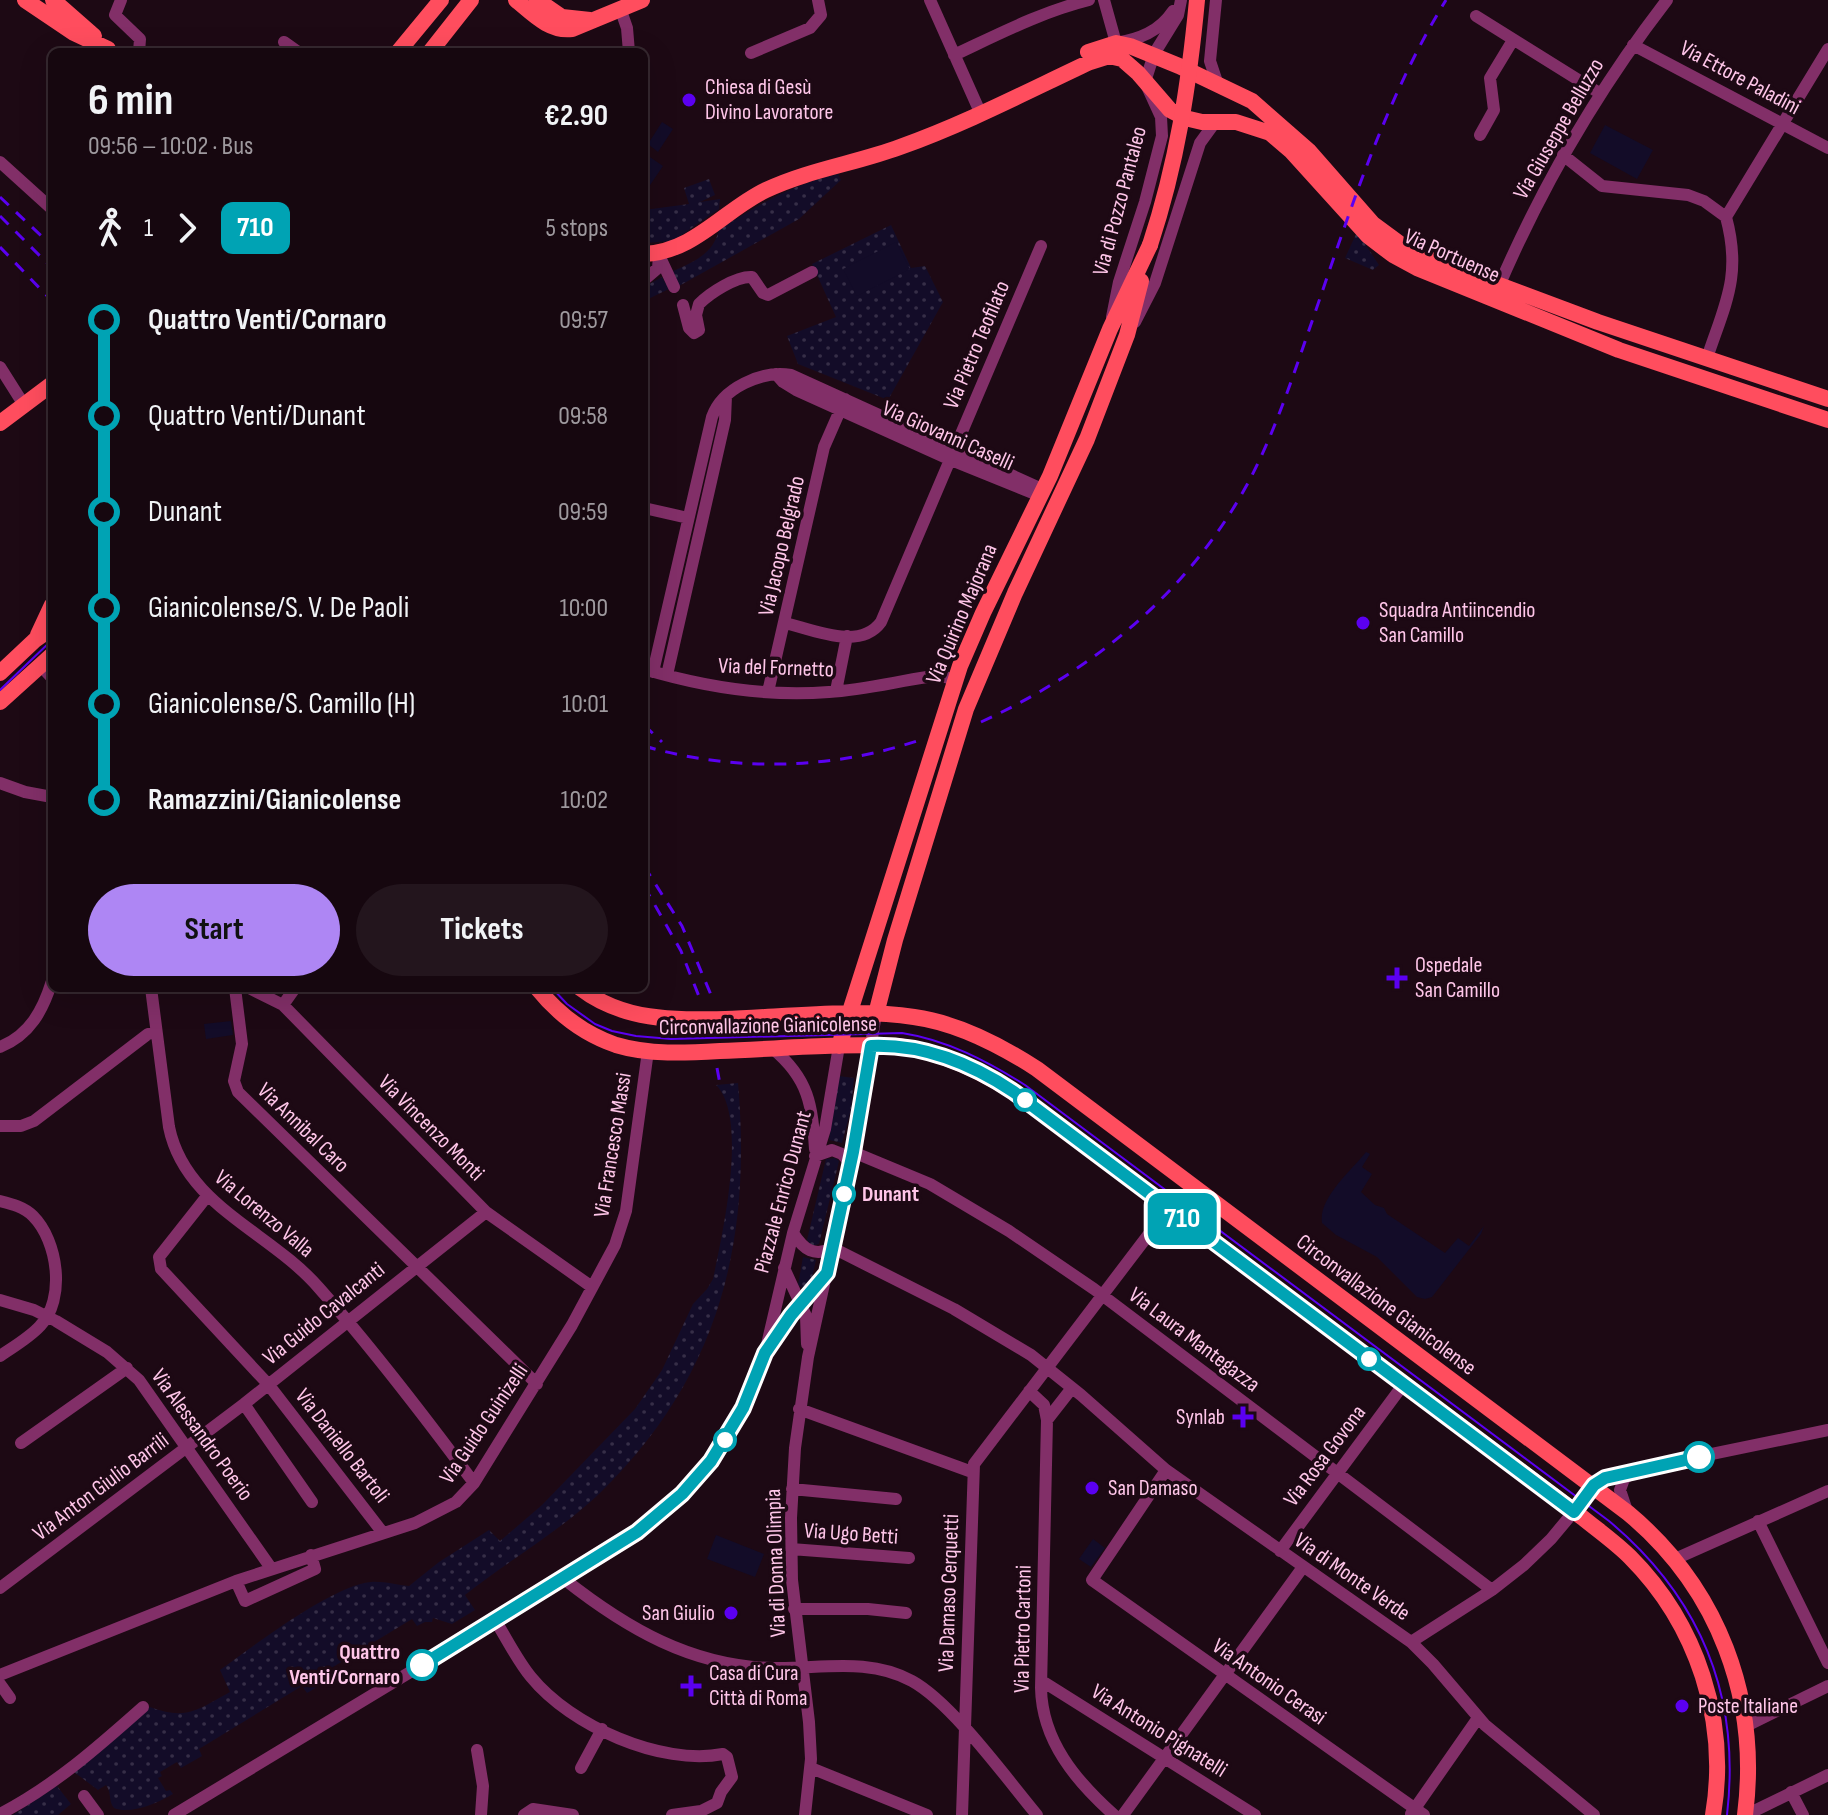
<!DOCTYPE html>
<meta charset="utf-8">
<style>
body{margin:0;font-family:"Sofia Sans Condensed",sans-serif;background:#23151d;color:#f1f3f6;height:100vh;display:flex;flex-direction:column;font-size:30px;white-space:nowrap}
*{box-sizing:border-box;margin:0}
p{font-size:26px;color:#9e999e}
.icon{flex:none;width:44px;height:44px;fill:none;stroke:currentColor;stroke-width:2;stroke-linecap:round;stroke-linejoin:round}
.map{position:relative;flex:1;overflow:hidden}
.details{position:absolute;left:48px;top:48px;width:600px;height:944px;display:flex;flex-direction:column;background:#16070f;border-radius:12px;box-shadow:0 8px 32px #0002,0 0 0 2px #35282f}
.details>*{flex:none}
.badge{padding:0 16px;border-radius:12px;font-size:28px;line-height:52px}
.map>.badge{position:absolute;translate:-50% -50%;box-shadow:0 0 0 4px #fff}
.legs{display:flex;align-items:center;gap:12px;height:88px;padding:0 40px;font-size:26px}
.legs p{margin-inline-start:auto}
.summary{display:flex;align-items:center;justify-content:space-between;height:136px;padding:0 40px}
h1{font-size:44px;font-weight:700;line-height:60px}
.action{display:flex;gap:16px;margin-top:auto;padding:16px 40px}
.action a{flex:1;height:92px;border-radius:48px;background:#ae86f4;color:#111;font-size:32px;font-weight:700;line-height:92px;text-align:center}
.action a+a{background:#23151d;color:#f1f3f6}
ul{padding:0 40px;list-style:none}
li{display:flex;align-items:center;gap:28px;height:96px;font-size:30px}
li i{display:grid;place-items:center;width:12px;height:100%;margin:0 10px;background:currentColor}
li i::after{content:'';width:20px;height:20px;margin:-10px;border:6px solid;border-radius:50%;background:#16070f}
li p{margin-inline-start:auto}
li:first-child i{background:linear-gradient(#0000 50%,currentColor 0)}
li:last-child i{background:linear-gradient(currentColor 50%,#0000 0)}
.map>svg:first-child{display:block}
.grass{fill:url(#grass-dots)}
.garden{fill:#130c28}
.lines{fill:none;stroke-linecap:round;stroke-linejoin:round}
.minor{stroke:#822f68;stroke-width:12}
.major{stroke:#ff4d5e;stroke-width:16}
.tram{stroke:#5b00f1;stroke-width:2}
.rail{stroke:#5b00f1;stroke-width:3;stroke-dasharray:12 10;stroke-linecap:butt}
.major-bridge{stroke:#ff4d5e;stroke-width:16}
.line-1-casing{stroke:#fff;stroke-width:18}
.line-1{stroke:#00a3b4;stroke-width:12}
.poi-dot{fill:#5b00f1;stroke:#1d0914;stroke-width:3}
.stop-1-dot{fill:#fff;stroke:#00a3b4;stroke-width:4}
.labels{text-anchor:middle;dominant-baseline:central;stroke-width:7;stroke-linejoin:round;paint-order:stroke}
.street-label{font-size:22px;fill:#ffc6e9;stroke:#1d0914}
.poi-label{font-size:22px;fill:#ffc6e9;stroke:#1d0914;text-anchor:start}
.stop-label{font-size:22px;font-weight:bold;fill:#ffc6e9;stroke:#1d0914;text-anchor:start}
</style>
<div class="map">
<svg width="1828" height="1815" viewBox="0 0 1828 1815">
<defs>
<pattern id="grass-dots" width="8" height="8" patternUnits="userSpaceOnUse" patternTransform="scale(2)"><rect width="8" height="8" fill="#130c28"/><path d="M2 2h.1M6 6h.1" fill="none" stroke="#362e47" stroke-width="1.8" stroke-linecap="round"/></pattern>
</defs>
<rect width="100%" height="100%" fill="#1d0914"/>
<path class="grass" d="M838,174L841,180L799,219L679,286L673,271C694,262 713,254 719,230C759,204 791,185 838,174Z
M709,179L715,195L700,202L720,199L719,209L673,241L644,243V210L689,204L684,188Z
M891,225L911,268L925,266L943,302L888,400L798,364L787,336L836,317L812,264Z
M1357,232L1379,265L1373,270L1345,258Z
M662,277L669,289L644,301V287Z
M839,1076L854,1078L851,1109L842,1143L829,1140Z
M738,1083C752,1243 719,1377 600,1493C559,1532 509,1560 465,1595L475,1610L452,1624L433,1618L432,1622H425L417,1626L412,1619L315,1678L319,1686L307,1693L302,1686L199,1749L202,1756L181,1768L177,1762L160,1772L162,1776L158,1778L166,1791L170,1790L173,1794C158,1803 130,1815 114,1808C108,1801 112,1793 106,1785L98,1790L74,1772L150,1707C187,1721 199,1709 230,1692L220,1670C252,1647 333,1585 371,1582C383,1581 397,1585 409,1586L439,1562L489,1530L500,1541L542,1505L635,1409L662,1370L693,1304L707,1289L713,1279C722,1236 749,1118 716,1085Z
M835,1158L839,1161L819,1244L812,1246L807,1240L826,1159Z
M803,1257L816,1260L810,1286L804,1289L798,1285Z
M57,1786L71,1804L58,1815H13Z"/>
<path class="garden" d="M662,122L673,129L658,152L648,144Z
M1605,125L1653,150L1637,179L1590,153Z
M644,153L663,166L644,194Z
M896,242L910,269L857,296L843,269Z
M231,1021L233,1035L206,1039L204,1024Z
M1366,1152L1370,1154L1362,1167L1372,1174L1361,1192L1375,1205L1384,1208L1387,1214L1445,1253L1458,1238L1469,1246L1484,1226L1481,1234L1432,1297L1425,1299L1417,1297L1377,1257L1336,1235L1322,1223C1318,1198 1352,1170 1366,1152Z
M716,1535L764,1554L755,1577L707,1559Z
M1093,1539L1105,1548L1091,1567L1079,1559Z"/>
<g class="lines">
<path class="minor" d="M121,0L115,15L140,39L139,52
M930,0L980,112
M1104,0L1116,43C1139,39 1159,32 1173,11
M1216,0L1210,61L1218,85
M620,8L627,28L629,52
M1476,16L1601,94
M284,42L298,52
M1633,45L1828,148
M751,53L810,28L821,15L818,0
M954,55C999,34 1041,12 1089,0
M1480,135L1494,110L1490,78L1513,40
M1563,155L1602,186L1688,195L1704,201L1726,217C1742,276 1725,304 1707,358
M0,162L52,209
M1726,217L1828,49
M658,253L674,287
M644,280L658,268L659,256
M1499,286C1543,184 1599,88 1667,0
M683,305L689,328L694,333L699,330L696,315L699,304C710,293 736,276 752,277L763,293L768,295L812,272
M1112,317L1119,282L1145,202L1162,136L1161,117L1145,82L1154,54L1178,15L1181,0
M1135,322L1155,283L1200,143L1216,121
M0,367L24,405
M776,374L783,382L796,390L951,460L1040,496
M644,508L688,518
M785,623C814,630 860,651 881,622L1041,246
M40,665L52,678
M644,669C704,687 766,697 829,692C862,690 894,682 927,677L942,676L955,680
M653,672L712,417C722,388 762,370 791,375L1044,490
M667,675L725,420L726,396
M836,691L847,636
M768,692L824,447L845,399
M0,783L25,792L52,797
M151,988L169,1127C185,1206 271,1232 319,1288C374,1350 425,1417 474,1483
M235,988L242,1044L234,1081L238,1092L537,1384
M249,988L283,1005L486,1212L592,1287
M283,1005L295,988
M0,1047C30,1035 43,1010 52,981
M773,1049C809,1079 812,1105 815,1149
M0,1126H21L34,1121L148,1034L156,1032
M853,1152L930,1184L1009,1231L1094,1289L1492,1590
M815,1156L832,1150L842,1154L851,1164
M208,1195L159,1257L161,1269L268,1384L383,1533
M0,1201C12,1204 24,1207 33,1216C58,1241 66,1299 40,1326C29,1338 13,1347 0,1356
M793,1233C804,1250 814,1257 833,1248
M833,1248L954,1309L1031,1355L1081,1395L1166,1470L1411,1642L1433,1664L1485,1725L1594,1815
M784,1268L806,1316L807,1344
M0,1300L34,1310L56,1321L107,1352L139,1380L271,1568
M769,1347L791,1315L827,1273
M1029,1391L1044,1405L1047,1420L1041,1688C1042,1741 1076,1781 1114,1815
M244,1404L312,1502
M799,1409L972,1472
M1047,1420L1072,1388
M21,1443L127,1368
M1166,1470L1092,1580L1424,1815
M792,1489L896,1499
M1627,1511L1620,1490L1624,1479L1633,1472
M1758,1521L1828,1663
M791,1549L909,1558
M1280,1551L1403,1385
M1675,1559L1828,1491
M564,1579C626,1628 692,1667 774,1668C820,1669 869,1657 912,1681C952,1703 1006,1778 1037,1815
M236,1581L245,1601L315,1569L311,1555
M0,1588L244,1404L486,1212
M794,1609H868L906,1613
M495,1620C507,1639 517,1660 531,1677C571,1726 661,1766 723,1754L727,1757L732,1777L721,1792L717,1803L701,1811L672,1815
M1411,1642L1492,1590L1524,1565L1551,1539L1601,1479L1639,1469L1828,1430
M0,1675L236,1581L415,1523L456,1502L474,1483L572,1325L615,1245L626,1211L648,1051
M1042,1681L1255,1815
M0,1684L10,1698
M1746,1726L1828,1686
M477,1750L483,1786L481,1815
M581,1768L602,1729
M811,1768L927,1815
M1791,1792L1803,1815
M84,1796L98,1815
M0,1814C54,1786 98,1747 143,1707
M1411,1814L1478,1718
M174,1815L602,1556L646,1526L691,1485L718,1451L748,1397L765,1353L793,1233L825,1129L839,1046
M524,1815L533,1809L573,1815
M805,1815L811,1759L809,1722L792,1580L791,1518L795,1448L808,1357L853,1152L876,1014
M962,1815L974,1464L1168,1209
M1123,1815L1303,1567
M1746,1815L1828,1775"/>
<path class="major" d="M25,0L74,33L108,49
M53,0L94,36
M516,0C532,13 549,32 572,29L642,0
M537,0L562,17L590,20
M398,52L441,0
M430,52L471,0
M1088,52L1116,43L1130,46L1179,66L1252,101L1309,151L1373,224L1411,252L1598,322L1828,399
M644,254C694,252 724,210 766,190C808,170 857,163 900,147C965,124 1028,91 1090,62L1109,56L1122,59L1138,73L1170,110L1185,118L1202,122H1236L1270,133L1291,151L1368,236L1393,255L1417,268L1619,350L1828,420
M0,423L52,384
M38,635L52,605
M0,673L35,640L52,628
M0,702L52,655
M537,988C558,1014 584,1034 616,1045C649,1055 686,1053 720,1051C779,1049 839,1043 898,1046C941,1052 982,1071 1018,1095L1583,1518C1599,1531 1616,1543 1630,1557C1697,1624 1729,1721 1713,1815
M580,988C623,1021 673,1020 725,1019C784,1017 857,1008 914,1017C958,1023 1000,1045 1037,1069L1628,1513C1718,1588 1760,1698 1745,1815
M876,1014L895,940L966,709L1015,593L1087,439L1127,335L1141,281
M839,1046L960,666L983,613L1050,476L1110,329L1150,245"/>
<path class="tram" d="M0,690L52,640
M552,988L567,1004L595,1024L612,1031L636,1036L671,1039L902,1033C947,1040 987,1061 1025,1085L1609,1521C1701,1598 1741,1695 1727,1815"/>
<path class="rail" d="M0,197L52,246
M0,216L52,268
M0,247L52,301
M981,722C1094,670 1188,593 1248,483C1274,434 1291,382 1309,330C1348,218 1383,102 1446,0
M644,725L662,742
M644,746C734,772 831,770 920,740
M644,866L682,926L714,1002
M644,886L681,951L702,1004
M717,1068L720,1084"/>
<path class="major-bridge" d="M1150,245C1177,163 1189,85 1197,0"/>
</g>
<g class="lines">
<g class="line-1-casing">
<path id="line-1" d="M422,1665L637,1532L682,1494L711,1461L743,1408L765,1353L791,1315L827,1273L853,1152L871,1046C923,1044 972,1064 1014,1092L1574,1512L1594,1485L1605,1478L1699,1457"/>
</g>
<use href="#line-1" class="line-1"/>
</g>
<g class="poi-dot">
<circle cx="689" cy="100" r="8"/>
<circle cx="1363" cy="623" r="8"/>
<path d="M1393 966h8v8h8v8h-8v8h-8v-8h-8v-8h8z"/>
<path d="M1239 1405h8v8h8v8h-8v8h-8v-8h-8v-8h8z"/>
<circle cx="1092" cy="1488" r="8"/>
<circle cx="731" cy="1613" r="8"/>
<path d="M687 1674h8v8h8v8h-8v8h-8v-8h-8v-8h8z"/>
<circle cx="1682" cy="1706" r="8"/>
</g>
<g class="stop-1-dot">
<circle cx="1025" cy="1100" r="10"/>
<circle cx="844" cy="1194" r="10"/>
<circle cx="1369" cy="1359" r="10"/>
<circle cx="725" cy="1440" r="10"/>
<circle cx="1699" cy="1457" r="14"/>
<circle cx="422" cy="1665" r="14"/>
</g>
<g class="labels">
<g class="street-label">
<text transform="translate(1740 78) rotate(28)">Via Ettore Paladini</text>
<text transform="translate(1559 129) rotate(-60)">Via Giuseppe Belluzzo</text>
<text transform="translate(1120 201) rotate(-75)">Via di Pozzo Pantaleo</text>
<text transform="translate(1452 256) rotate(24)">Via Portuense</text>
<text transform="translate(977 345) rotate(-67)">Via Pietro Teofilato</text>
<text transform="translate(948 436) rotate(24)">Via Giovanni Caselli</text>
<text transform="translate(782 546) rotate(-77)">Via Jacopo Belgrado</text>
<text transform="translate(962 614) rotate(-67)">Via Quirino Majorana</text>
<text transform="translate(776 668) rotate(2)">Via del Fornetto</text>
<text transform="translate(768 1026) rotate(-1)">Circonvallazione Gianicolense</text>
<text transform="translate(303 1128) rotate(44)">Via Annibal Caro</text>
<text transform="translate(431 1128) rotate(45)">Via Vincenzo Monti</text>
<text transform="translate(613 1145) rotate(-81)">Via Francesco Massi</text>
<text transform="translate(783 1192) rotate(-75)">Piazzale Enrico Dunant</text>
<text transform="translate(264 1214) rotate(40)">Via Lorenzo Valla</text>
<text transform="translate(1386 1305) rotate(37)">Circonvallazione Gianicolense</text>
<text transform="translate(324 1314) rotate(-39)">Via Guido Cavalcanti</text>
<text transform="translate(1194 1340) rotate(37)">Via Laura Mantegazza</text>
<text transform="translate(484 1424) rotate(-56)">Via Guido Guinizelli</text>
<text transform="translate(202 1435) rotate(54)">Via Alessandro Poerio</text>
<text transform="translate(342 1446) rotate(52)">Via Daniello Bartoli</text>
<text transform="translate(1325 1456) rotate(-53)">Via Rosa Govona</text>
<text transform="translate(101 1487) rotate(-37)">Via Anton Giulio Barrili</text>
<text transform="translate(851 1534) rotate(4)">Via Ugo Betti</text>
<text transform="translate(776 1563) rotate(-92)">Via di Donna Olimpia</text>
<text transform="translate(1352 1577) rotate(35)">Via di Monte Verde</text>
<text transform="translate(949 1593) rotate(-88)">Via Damaso Cerquetti</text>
<text transform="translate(1023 1629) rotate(-89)">Via Pietro Cartoni</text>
<text transform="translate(1269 1682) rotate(35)">Via Antonio Cerasi</text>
<text transform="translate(1159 1731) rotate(32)">Via Antonio Pignatelli</text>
</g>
<g class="poi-label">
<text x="705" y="87">Chiesa di Gesù<tspan x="705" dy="25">Divino Lavoratore</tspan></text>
<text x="1379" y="610">Squadra Antiincendio<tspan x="1379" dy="25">San Camillo</tspan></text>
<text x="1415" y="965">Ospedale<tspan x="1415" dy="25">San Camillo</tspan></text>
<text x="1225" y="1417" text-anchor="end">Synlab</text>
<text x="1108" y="1488">San Damaso</text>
<text x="715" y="1613" text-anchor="end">San Giulio</text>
<text x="709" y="1673">Casa di Cura<tspan x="709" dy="25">Città di Roma</tspan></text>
<text x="1698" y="1706">Poste Italiane</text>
</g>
<g class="stop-label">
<text x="862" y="1194">Dunant</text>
<text x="400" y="1652" text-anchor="end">Quattro<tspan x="400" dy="25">Venti/Cornaro</tspan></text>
</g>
</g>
</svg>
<b class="badge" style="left:1182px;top:1219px;background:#00a3b4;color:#fff">710</b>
<section class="details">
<div class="summary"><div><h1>6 min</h1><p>09:56 – 10:02 · Bus</p></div><b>€2.90</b></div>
<div class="legs"><svg class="icon" aria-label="walk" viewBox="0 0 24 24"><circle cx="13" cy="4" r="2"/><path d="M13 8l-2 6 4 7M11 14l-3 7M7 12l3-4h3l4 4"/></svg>1<svg class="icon" aria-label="forward" viewBox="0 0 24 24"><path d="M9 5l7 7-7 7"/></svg><b class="badge" style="background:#00a3b4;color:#fff">710</b><p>5 stops</p></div>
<ul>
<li><i style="color:#00a3b4"></i><b>Quattro Venti/Cornaro</b><p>09:57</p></li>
<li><i style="color:#00a3b4"></i><span>Quattro Venti/Dunant</span><p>09:58</p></li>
<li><i style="color:#00a3b4"></i><span>Dunant</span><p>09:59</p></li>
<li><i style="color:#00a3b4"></i><span>Gianicolense/S. V. De Paoli</span><p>10:00</p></li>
<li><i style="color:#00a3b4"></i><span>Gianicolense/S. Camillo (H)</span><p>10:01</p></li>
<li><i style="color:#00a3b4"></i><b>Ramazzini/Gianicolense</b><p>10:02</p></li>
</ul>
<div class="action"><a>Start</a><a>Tickets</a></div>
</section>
</div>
